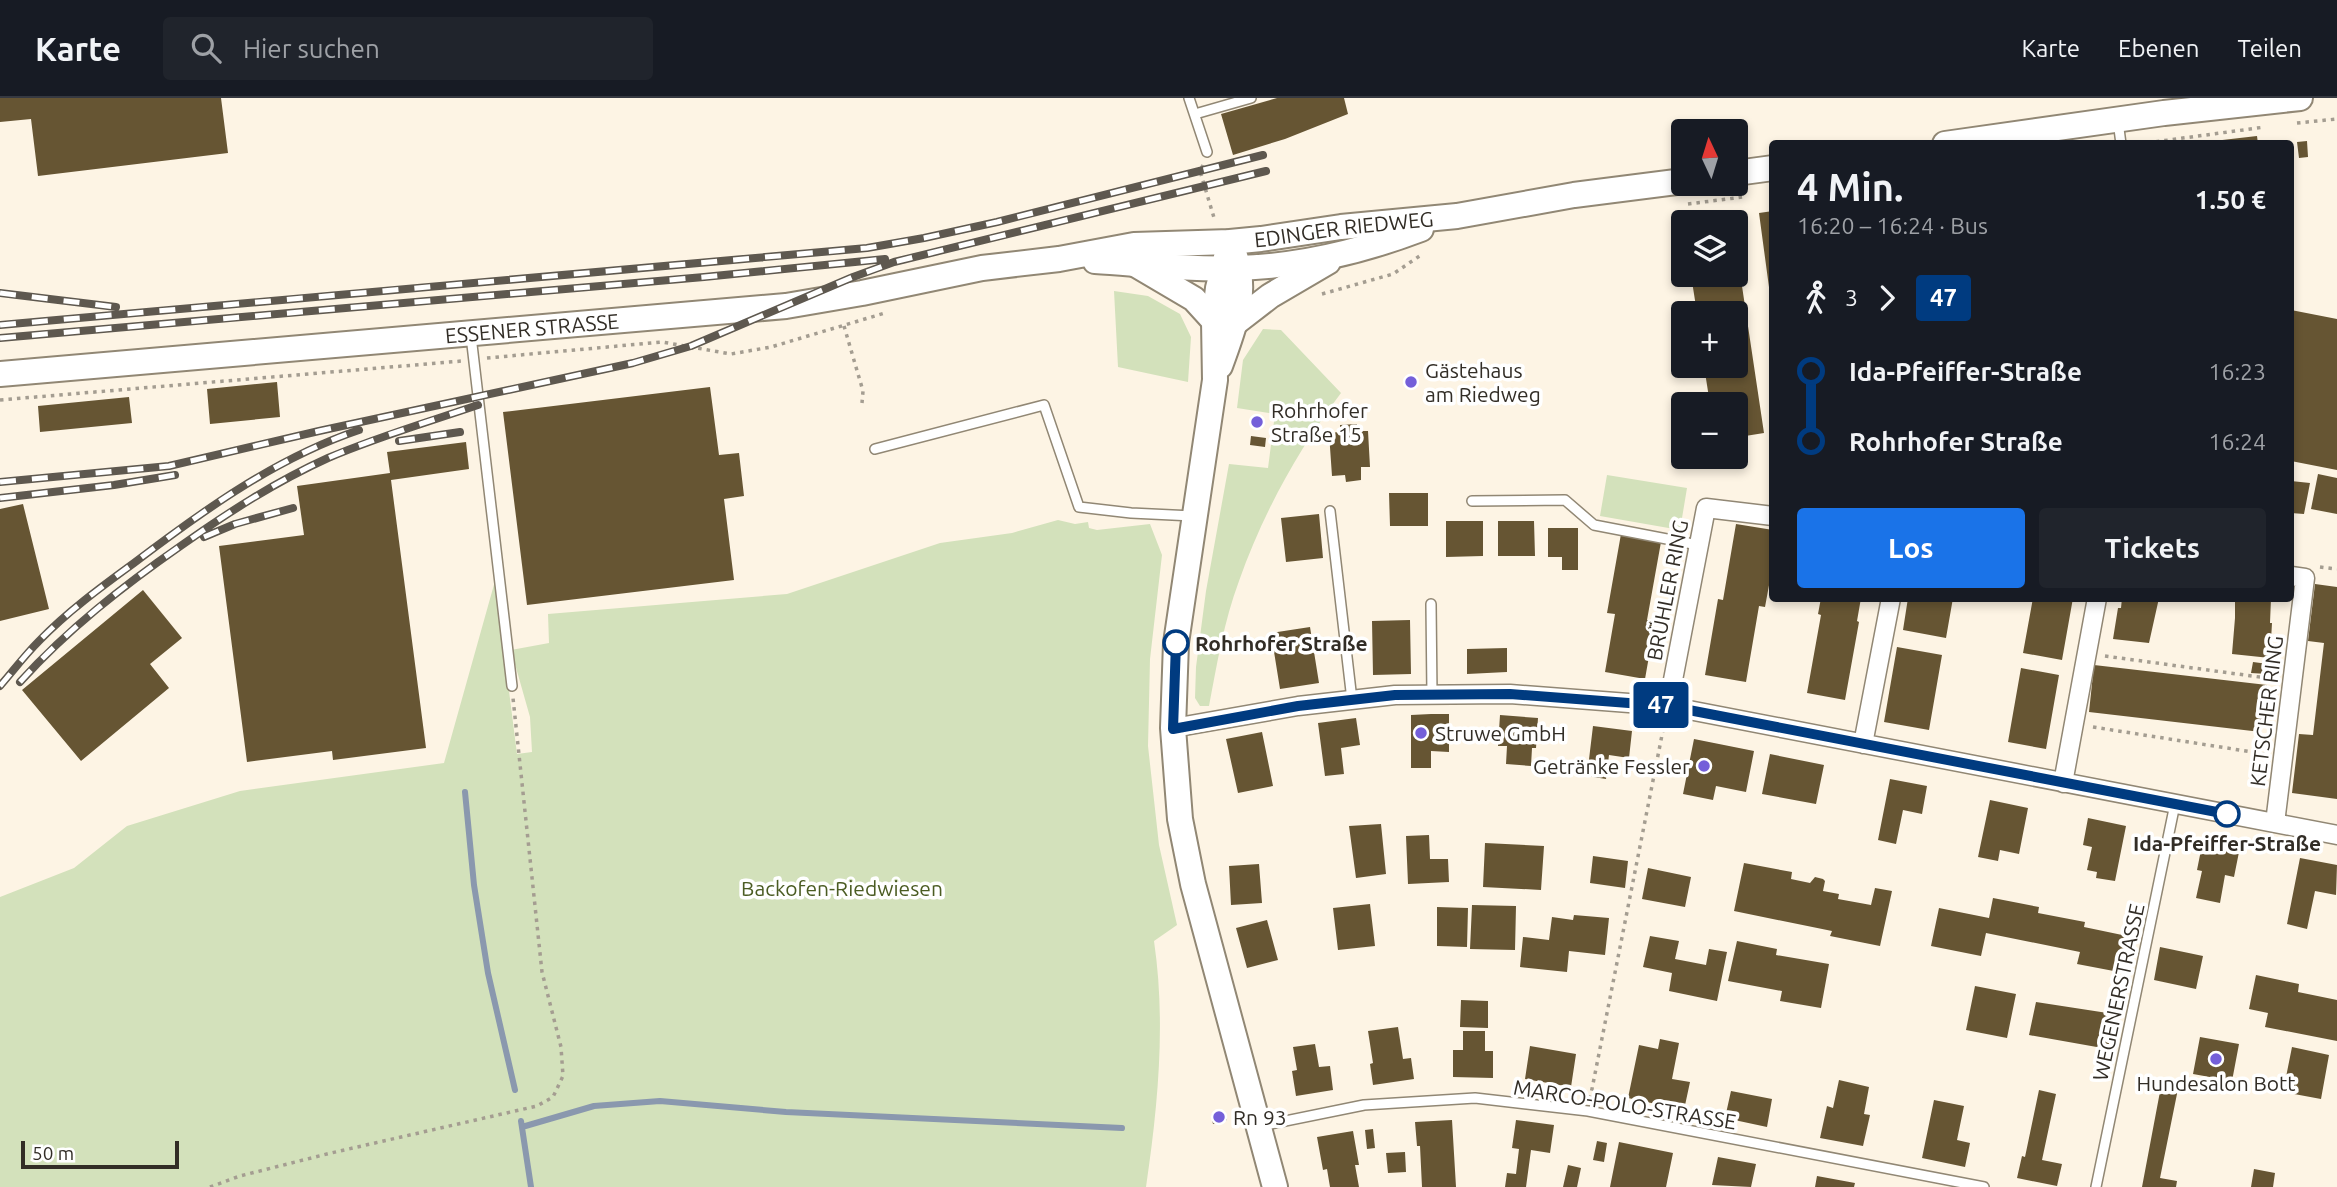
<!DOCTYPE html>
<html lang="de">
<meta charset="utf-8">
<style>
body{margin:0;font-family:Ubuntu,sans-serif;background:#20242c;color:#f1f3f6;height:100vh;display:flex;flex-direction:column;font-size:26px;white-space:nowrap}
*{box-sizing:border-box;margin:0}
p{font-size:23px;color:#9ea1a6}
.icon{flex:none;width:38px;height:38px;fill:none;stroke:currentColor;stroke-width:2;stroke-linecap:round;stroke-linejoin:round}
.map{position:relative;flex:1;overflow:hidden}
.panel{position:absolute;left:1769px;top:42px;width:525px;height:462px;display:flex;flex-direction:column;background:#171b24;border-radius:7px;box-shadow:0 4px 10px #0003}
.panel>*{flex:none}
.badge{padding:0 14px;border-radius:5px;font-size:24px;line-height:46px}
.needle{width:46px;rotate:356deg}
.controls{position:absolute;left:1671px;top:21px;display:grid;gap:14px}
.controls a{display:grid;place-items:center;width:77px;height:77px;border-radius:7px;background:#171b24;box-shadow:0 4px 10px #0003;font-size:35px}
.scale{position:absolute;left:21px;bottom:18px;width:158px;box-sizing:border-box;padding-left:7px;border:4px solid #322d26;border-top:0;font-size:19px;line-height:24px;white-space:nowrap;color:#322d26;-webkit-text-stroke:5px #fff;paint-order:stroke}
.map>.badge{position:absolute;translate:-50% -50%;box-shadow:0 0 0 4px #fff}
.legs{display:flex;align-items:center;gap:10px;height:77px;padding:0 28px;font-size:23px}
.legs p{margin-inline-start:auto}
.head{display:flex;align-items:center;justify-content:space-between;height:119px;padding:0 28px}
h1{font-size:38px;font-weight:700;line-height:52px}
.button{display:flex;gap:14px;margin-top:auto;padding:14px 28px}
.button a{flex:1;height:80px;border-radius:7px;background:#1a73e8;color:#fff;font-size:28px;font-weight:700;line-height:80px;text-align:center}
.button a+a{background:#20242c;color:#f1f3f6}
ul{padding:0 28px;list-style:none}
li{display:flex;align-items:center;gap:24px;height:70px;font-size:26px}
li i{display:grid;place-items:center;width:10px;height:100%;margin:0 9px;background:currentColor}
li i::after{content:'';width:18px;height:18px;margin:-9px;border:5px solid;border-radius:50%;background:#171b24}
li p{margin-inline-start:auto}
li:first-child i{background:linear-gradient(#0000 50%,currentColor 0)}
li:last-child i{background:linear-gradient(currentColor 50%,#0000 0)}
header{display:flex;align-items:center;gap:42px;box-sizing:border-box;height:98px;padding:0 35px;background:#171b24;border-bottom:2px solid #363941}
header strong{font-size:33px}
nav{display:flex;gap:38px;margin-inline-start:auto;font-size:24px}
.search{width:490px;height:63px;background:#20242c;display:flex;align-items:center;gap:18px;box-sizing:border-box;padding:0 24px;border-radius:7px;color:#9ea1a6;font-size:26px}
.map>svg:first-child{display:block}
.green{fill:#d3e1bb}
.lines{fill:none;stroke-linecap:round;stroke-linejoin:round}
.stream{stroke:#8a98ae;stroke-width:6}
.building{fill:#653}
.lane-casing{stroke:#918774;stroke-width:12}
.street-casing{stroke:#918774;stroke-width:21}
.secondary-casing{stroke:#918774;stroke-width:28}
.path{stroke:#a49d91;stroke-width:3.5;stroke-dasharray:3.5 5;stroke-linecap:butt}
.lane{stroke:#fff;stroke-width:9}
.street{stroke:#fff;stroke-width:18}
.secondary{stroke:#fff;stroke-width:24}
.rail-casing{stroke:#5e584f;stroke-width:8}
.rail{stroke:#fff;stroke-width:5;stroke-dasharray:16;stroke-linecap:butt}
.line-1-casing{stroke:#fff;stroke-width:16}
.line-1{stroke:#003b80;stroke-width:10}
.poi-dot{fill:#745fd9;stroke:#fff;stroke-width:2.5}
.stop-1-dot{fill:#fff;stroke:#003b80;stroke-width:3.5}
.labels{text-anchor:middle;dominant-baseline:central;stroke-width:7;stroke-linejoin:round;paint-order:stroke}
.street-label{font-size:21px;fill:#322d26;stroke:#fff}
.poi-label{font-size:21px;fill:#322d26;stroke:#fff;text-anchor:start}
.stop-label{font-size:21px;font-weight:bold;fill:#322d26;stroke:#fff;text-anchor:start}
.park-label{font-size:21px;fill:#4b5c23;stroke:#fff}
</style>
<header>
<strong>Karte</strong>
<div class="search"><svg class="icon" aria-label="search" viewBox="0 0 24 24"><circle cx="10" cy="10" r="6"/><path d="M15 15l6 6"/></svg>Hier suchen</div>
<nav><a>Karte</a><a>Ebenen</a><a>Teilen</a></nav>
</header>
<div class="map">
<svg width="2337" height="1089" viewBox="0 0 2337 1089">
<rect width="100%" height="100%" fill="#fdf4e4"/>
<path class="green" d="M1114,193L1148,198L1180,216L1191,239L1188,284L1118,269Z
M1263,231L1281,232L1341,295C1298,352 1263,415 1239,483C1224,523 1217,566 1209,608H1200L1195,600L1196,569L1206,493L1229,366L1268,370L1275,316L1237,310L1243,262Z
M1607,377L1687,390L1680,432L1600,418Z
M1058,422L1075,426L1088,424L1089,430L1097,432L1150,426L1162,457L1150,561L1148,648L1159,747L1177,827L1154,843C1166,924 1158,1008 1146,1089H0V799L74,770L127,728L240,693L444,665L495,483L517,656L532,654L530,619L511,552L549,545L548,516L787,496L940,445L1012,435Z"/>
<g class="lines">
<path class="stream" d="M465,694L474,787L488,875L515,992
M521,1023L531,1089
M522,1029L594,1008L660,1003L786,1014L1122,1030"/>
</g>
<path class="building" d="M0,0H221L228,55L38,78L31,21L0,24Z
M1277,0H1344L1348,16L1285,41L1233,57L1221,16Z
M2257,38L2258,46H2205V44Z
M2307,43L2308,59L2299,60L2297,44Z
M1773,113V204H1771L1759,115Z
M1736,148L1764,335L1739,339L1736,327V306H1710L1704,268H1736V215H1697L1691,177H1736Z
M2291,212L2337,221V372L2291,363Z
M277,284L280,319L210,326L207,291Z
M710,289L719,357L739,355L744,398L724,401L734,482L527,507L503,314Z
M129,299L132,325L40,334L38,308Z
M1357,326V333H1368L1370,369H1361V382L1346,384L1345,377L1332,378L1329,335L1340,334V327Z
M1251,338L1266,340L1265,349L1250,347Z
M466,344L469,371L391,382L426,650L333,662L332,653L247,664L219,448L304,437L297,388L390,375L387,354Z
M2318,376L2337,380V416L2311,411Z
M2291,383L2310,385L2304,416L2291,415Z
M1389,395H1428V428H1390Z
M23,406L49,511L0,523V411Z
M1319,416L1323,460L1286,464L1281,420Z
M1446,423H1483V458L1446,459Z
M1498,423H1534L1535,458H1498Z
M1736,426L1773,432L1772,471L1765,509L1759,508L1746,584L1705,577L1718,501L1723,502Z
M1548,430H1578V472H1562V459H1548Z
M1621,436L1661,444L1647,522L1655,524L1645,581L1605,574L1615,516L1607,515Z
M2315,486L2337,489V701L2292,695L2299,636L2313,637L2324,545L2308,543Z
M143,492L182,540L150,566L169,590L81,663L22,592Z
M1821,500H1861L1857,523L1859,524L1845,602L1807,595L1821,517L1818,516Z
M1908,500H1953L1946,540L1903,532Z
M2033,500H2073L2062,562L2023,555Z
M2122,500H2159L2149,545L2113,541L2118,510H2121Z
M2233,500H2271L2270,525H2272L2270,560L2232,556L2235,520V504L2233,503Z
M1410,522L1411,576L1373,577L1372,523Z
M1310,529L1319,585L1280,591L1271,535Z
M1897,549L1942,557L1929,632L1884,624Z
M1507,550V574L1467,576V551Z
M2253,564L2268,566L2267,576L2251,575Z
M2094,567L2267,587L2261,634L2089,614Z
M2021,570L2059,577L2046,651L2008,644Z
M1431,616H1449V654L1431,653V670H1411V617Z
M1500,617L1538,620L1536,650H1532L1531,668L1506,666L1507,648H1498Z
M1356,620L1360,647L1341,650L1344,676L1325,678L1318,625Z
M1593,628L1632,633L1629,660L1609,657L1606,681L1587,678Z
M1262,634L1273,688L1238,695L1226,641Z
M1694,641L1754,653L1746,694L1716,688L1713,702L1683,696Z
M1770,656L1824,667L1816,706L1762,696Z
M1890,681L1927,688L1922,716L1903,712L1896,746L1878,742Z
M1990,702L2028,710L2019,756L2000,752L1998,763L1978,759Z
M2088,720L2126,728L2115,783L2096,780L2097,774L2087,772L2092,749L2083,747Z
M1381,726L1386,776L1356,780L1349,728Z
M1429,737L1430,761H1448L1449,784L1408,786L1406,738Z
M2203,742L2240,749L2234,779L2225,777L2220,805L2196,800L2202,773L2197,772Z
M1485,745L1544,748L1541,792L1483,789Z
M1593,758L1628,763L1625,790L1590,785Z
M2300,760L2337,767L2336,797L2315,793L2307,831L2287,826Z
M1744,765L1792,774L1791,781L1810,785L1815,779L1823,781L1825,783L1823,793L1839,796L1838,801L1871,807L1875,790L1892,793L1880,848L1830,838L1832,833L1734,813Z
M1259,766L1262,805L1231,807L1229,768Z
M1648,770L1691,779L1685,809L1642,801Z
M1993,800L2039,809L2038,815L2085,824L2084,829L2127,838L2119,874L2077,866L2080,854L1986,835L1981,858L1931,848L1939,810L1989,820Z
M1370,806L1375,848L1338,852L1333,810Z
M1472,807L1516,808L1515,852L1470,851Z
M1437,809L1468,810L1467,849L1437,848Z
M1574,817L1609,820L1605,857L1569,853L1567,874L1520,869L1523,839L1549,842L1552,819L1573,822Z
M1267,822L1278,862L1247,870L1236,830Z
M1650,838L1679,843L1675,861L1706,867L1709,851L1727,854L1717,903L1669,893L1672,875L1643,869Z
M1737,843L1777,851L1776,857L1829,866L1821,910L1780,903L1782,893L1728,883Z
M2160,849L2203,858L2196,891L2154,882Z
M2256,877L2299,886L2298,894L2337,902V943L2265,929L2268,915L2249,911Z
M1975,888L2016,896L2007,940L1966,932Z
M1461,902L1488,903V930L1460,929Z
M2036,904L2114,916L2108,951L2029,937Z
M1398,929L1403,961L1411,960L1414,981L1373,987L1370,966L1373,965L1368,933Z
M1463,933H1485V953H1493V980L1453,979V952H1463Z
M2200,939L2239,946L2232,983L2193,976Z
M1660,941L1679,945L1672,981L1690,984L1684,1012L1628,1000L1639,947L1658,951Z
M1315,946L1319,969L1330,968L1333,992L1296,998L1292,973L1297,972L1293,949Z
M1530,948L1576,956L1571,989L1525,981Z
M2292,949L2329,957L2321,1001L2283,994Z
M1839,982L1869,989L1864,1016L1870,1017L1863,1048L1820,1040L1827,1008L1833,1010Z
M2162,983L2179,986L2160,1080L2177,1083L2176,1089H2142Z
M2039,992L2056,996L2042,1062L2062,1066L2057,1088L2017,1080L2022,1058L2025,1059Z
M1731,993L1772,1001L1767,1029L1725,1020Z
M1934,1002L1964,1008L1957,1042L1970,1045L1965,1069L1922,1060Z
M1224,1013L1227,1022L1213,1026L1211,1017Z
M1452,1022L1456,1089H1422L1420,1048H1417L1415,1024Z
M1516,1022L1554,1027L1550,1055L1531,1052L1526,1089H1505L1507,1075L1516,1076L1519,1051L1512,1050Z
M1373,1031L1375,1050L1367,1051L1365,1032Z
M1353,1033L1359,1067H1355L1359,1089H1330L1327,1071L1323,1072L1317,1039Z
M1597,1043L1607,1045L1604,1064L1593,1062Z
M1619,1044L1673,1055L1666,1089H1610Z
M1405,1054L1406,1074L1388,1075L1386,1055Z
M1718,1059L1756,1066L1751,1089L1712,1087Z
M1568,1067L1581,1070L1577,1089H1563Z
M2254,1071L2275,1075L2273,1089H2251Z
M1817,1078L1855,1085L1854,1089H1815Z"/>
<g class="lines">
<g class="lane-casing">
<path id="lane" d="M1189,0L1207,54
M1195,16L1251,0
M2118,23L2121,46
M471,238L512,588
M875,351L1044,307L1079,409L1131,415L1193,418
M1472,403L1565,402L1594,427L1698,447
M1330,413L1352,602
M1431,506L1432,597
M1261,1028L1364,1007L1475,1000L1588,1013L1984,1089
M2096,1089L2175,706"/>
</g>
<g class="street-casing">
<path id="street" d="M1668,608L1706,410L1773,418
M1173,630L1298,608L1395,597L1510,596L1668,608L2337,737
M1863,646L1891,500
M2063,685L2097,500
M2275,725L2305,480L2291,478"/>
</g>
<g class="secondary-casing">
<g id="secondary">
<path d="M1945,46L2164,15L2300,0"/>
<path d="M1736,75L1773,70"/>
<path d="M1230,144L1218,190L1214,223L1215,282L1176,545L1173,630L1180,721L1193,786L1275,1089"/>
<path d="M1095,163C1142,166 1191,172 1239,170C1301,168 1363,153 1421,131"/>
<path d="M1138,168L1194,201L1214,223"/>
<path d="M1235,225L1270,198L1328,164"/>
<path d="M1220,268C1234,229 1249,195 1234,155"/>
<path id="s1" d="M0,276L786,208L862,195L982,170L1059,161L1134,147L1230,144L1261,141L1341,129L1457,118L1574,97L1684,83"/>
</g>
</g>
<path class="path" d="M2297,25L2337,21
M2139,46L2265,29
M1203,67L1200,73L1215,123
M1688,106L1743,99
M1322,196L1393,176L1421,157
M844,228L863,293L862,305
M487,260L662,244L731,256L771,249L885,215
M0,302L462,263
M2320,469L2337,471
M2105,558L2274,581
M2093,629L2265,656
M1590,1001L1664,627
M210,1089L240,1078L331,1055L537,1008L553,999L563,978L561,949L542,874L513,600"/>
<use href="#lane" class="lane"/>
<use href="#street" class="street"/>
<use href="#secondary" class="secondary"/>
<g class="rail-casing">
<path id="rail" d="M0,195L116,209
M0,227L867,150L924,140L997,124L1263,57
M0,240L704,179L885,161
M399,343L460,334
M0,384L169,368L319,333L633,265L691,248L853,179L894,164L1266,73
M0,400L114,387L175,377
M204,439L235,426L293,410
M20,584C68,531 123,488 182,447C229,414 275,384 328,360C377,339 428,324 478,307
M0,588C13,573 25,557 39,543C67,514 101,489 134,465C204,412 276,360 359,332"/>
</g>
<use href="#rail" class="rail"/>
</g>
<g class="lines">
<g class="line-1-casing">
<path id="line-1" d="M1176,545L1173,631L1298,608L1395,597L1510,596L1668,608L2227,716"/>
</g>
<use href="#line-1" class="line-1"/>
</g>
<g class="poi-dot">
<circle cx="1411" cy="284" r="7"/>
<circle cx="1257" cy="324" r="7"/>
<circle cx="1421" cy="635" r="7"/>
<circle cx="1704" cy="668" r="7"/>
<circle cx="2216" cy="961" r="7"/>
<circle cx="1219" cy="1019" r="7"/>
</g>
<g class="stop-1-dot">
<circle cx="1176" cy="545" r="12"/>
<circle cx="2227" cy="716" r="12"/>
</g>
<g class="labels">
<g class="street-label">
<text stroke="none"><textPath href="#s1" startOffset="1353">EDINGER RIEDWEG</textPath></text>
<text stroke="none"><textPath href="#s1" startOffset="534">ESSENER STRASSE</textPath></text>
<text transform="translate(1667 492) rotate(-79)">BRÜHLER RING</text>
<text transform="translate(2266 613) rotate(-83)">KETSCHER RING</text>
<text transform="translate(2118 894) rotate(-78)">WEGENERSTRASSE</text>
<text transform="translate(1625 1006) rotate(9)">MARCO-POLO-STRASSE</text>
</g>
<g class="poi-label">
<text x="1425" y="272">Gästehaus<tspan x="1425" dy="24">am Riedweg</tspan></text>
<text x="1271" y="312">Rohrhofer<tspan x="1271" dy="24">Straße 15</tspan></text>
<text x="1435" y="635">Struwe GmbH</text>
<text x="1690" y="668" text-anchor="end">Getränke Fessler</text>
<text x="2216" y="985" text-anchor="middle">Hundesalon Bott</text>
<text x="1233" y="1019">Rn 93</text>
</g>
<g class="stop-label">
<text x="1195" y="545">Rohrhofer Straße</text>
<text x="2227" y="745" text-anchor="middle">Ida-Pfeiffer-Straße</text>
</g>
<g class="park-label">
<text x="842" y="790">Backofen-Riedwiesen</text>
</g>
</g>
</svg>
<div class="controls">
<a><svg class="needle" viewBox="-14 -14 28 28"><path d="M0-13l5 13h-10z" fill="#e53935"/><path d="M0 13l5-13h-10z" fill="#9ea1a6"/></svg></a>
<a><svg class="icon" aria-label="layers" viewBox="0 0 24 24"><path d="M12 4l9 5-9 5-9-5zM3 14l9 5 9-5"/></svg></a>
<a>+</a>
<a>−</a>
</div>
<div class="scale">50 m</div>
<b class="badge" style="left:1661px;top:607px;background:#003b80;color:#fff">47</b>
<section class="panel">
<div class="head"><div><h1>4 Min.</h1><p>16:20 – 16:24 · Bus</p></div><b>1.50 €</b></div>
<div class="legs"><svg class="icon" aria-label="walk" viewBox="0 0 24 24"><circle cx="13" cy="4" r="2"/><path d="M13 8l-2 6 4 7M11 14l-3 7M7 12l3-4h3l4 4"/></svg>3<svg class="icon" aria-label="forward" viewBox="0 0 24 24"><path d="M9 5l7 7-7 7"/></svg><b class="badge" style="background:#003b80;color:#fff">47</b></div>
<ul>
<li><i style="color:#003b80"></i><b>Ida-Pfeiffer-Straße</b><p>16:23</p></li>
<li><i style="color:#003b80"></i><b>Rohrhofer Straße</b><p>16:24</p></li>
</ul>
<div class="button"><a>Los</a><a>Tickets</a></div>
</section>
</div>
